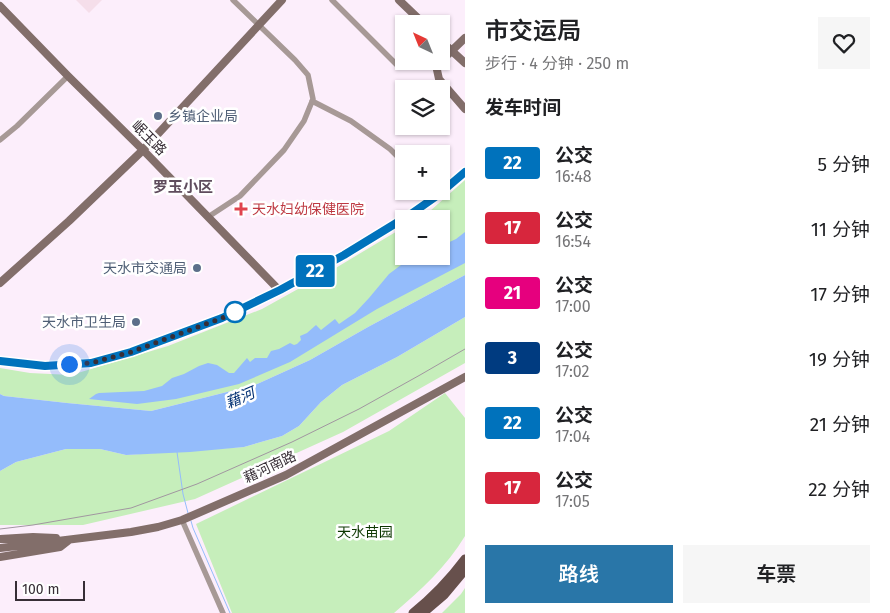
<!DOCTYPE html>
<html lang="zh">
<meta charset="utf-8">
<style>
body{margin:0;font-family:"Fira Sans","Noto Sans SC",sans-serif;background:#f6f6f6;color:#202124;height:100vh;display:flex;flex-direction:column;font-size:19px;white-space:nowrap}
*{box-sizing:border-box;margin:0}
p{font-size:16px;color:#757577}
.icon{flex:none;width:28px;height:28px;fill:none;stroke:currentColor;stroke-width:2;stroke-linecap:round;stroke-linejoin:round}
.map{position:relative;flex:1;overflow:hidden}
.sheet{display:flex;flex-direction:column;background:#fff;width:425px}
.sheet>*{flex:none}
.badge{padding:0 10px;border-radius:4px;font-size:18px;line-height:32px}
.needle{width:32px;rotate:317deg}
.buttons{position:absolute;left:395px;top:15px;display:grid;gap:10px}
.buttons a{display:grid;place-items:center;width:55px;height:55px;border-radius:0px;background:#fff;box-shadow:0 1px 4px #0004;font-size:25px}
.scale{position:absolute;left:15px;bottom:12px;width:70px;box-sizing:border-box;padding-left:5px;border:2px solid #372e36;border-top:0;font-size:14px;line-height:18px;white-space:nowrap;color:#372e36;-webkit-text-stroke:4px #fff;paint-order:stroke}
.you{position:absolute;width:25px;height:25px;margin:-12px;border:4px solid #fff;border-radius:50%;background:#1a73e8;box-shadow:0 0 0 8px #1a73e833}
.map>.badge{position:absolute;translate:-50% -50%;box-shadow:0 0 0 2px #fff}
h2{padding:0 20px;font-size:19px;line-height:45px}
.round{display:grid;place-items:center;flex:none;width:52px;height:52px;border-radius:0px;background:#f6f6f6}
.summary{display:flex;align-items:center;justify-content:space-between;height:85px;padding:0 20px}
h1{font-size:24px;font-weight:600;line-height:38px}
.action{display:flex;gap:10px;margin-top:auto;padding:10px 20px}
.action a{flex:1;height:58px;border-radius:0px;background:#2976a8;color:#fff;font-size:20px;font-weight:600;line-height:58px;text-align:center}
.action a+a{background:#f6f6f6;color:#202124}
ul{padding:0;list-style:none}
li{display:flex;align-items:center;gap:15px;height:65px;padding:0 20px}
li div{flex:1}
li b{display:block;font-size:19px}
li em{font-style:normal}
li .badge{min-width:55px;font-weight:700;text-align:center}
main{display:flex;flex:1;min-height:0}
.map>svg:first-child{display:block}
.medical{fill:#f5deea}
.green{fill:#c6eebb}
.water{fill:#94bcfb}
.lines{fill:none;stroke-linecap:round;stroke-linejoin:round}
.stream{stroke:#94bcfb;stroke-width:1}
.street{stroke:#a79996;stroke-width:5.5}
.secondary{stroke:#826e6a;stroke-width:8}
.primary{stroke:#67504c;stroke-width:9}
.tram{stroke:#a196a0;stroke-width:1}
.line-casing{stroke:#fff;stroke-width:11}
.line{stroke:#0072bc;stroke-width:8}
.walk{stroke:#372e36;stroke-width:5;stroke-dasharray:0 9}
.service-dot{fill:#5c6f8a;stroke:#fff;stroke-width:2}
.health-dot{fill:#e0444e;stroke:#fff;stroke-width:2}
.stop-dot{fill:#fff;stroke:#0072bc;stroke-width:2.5}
.labels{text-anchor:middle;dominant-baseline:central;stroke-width:5;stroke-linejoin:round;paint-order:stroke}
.service-label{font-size:14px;fill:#4e5e75;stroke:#fff;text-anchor:end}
.street-label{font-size:14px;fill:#372e36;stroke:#fff}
.health-label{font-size:14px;fill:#be3a42;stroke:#fff;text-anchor:start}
.park-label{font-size:14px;fill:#0c3600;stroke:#fff}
.neighbourhood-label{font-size:15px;font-weight:bold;fill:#5f4c5d;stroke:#fff}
.water-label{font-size:15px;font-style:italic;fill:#023073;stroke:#fff}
</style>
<main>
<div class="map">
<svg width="465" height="613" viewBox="0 0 465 613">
<rect width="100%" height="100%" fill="#fceefb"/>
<path class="medical" d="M76,0H102L89,13Z"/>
<path class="green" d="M465,180V275L368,327L310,360L255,385L151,411L67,403L4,396L0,394V368L30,373L71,375L168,346L262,309L334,269L404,227V256H441V219H417L430,211Z
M465,317V363L343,432L195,499L83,525H0V471L16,462L66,449H100L126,455L244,447L282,436L299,426L321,402L342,385L397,357Z
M445,393L465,418V536C447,566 421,590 394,613H232L196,524L389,431Z
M465,588V613H442L461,594Z"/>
<path class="water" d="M465,232V263L377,309L290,362L239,384L176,399L137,404L89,399L96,394L99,393L144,391L162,386L172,378L184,374L199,366L208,363L217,365L229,373H234L247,358L250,362L255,358H267L271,351L279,349L290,343L294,345L297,344L301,340L300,336L307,333L316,325L321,330L335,319L339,324L355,313L369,298L389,274L413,256H441V246L456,239Z
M465,275V317L397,357L342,385L321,402L299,426L282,436L244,447L190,452L126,455L100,449H66L16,462L0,471V394L4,396L67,403L151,411L255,385L310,360L368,327Z"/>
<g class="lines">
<path class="stream" d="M177,452L183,494L188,513
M191,521L193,528L230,613"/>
<path class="street" d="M332,0L398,66
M312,101L351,121L390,149L404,163
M0,140L17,126L68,76
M208,217L240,196L284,150L304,121L313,99L308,75L295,60L233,0
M182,520L223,613"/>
<path class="secondary" d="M399,0L424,24
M0,6L68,76L143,150L279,290
M441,41L465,63
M441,61L437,70L439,79L465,109
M441,61L465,38
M0,283L69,221L143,150L282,0
M0,361L45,366L91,363L131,352L222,319L279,290L344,255L411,214L437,195L465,172
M0,539L33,537L56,538
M0,548L131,532L158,527L182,520L286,475L465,377
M0,557L60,547L69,540"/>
<path class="primary" d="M413,613C433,597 450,579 465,559
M423,613L444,595L465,570"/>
<path class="tram" d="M0,529L33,525L131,508L197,484L292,442L359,409L420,375L465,349"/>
</g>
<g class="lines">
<g class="line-casing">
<path id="line" d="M0,361L45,366L91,363L131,352L222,318L280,290L344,255L411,214L438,195L465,172"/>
</g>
<use href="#line" class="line"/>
<path class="walk" d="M69,364L91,363L131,352L222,318L236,311L235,312"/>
</g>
<g class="service-dot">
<circle cx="158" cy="116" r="5"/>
<circle cx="197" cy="268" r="5"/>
<circle cx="136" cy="322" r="5"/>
</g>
<path class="health-dot" d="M238.5 201.5h5v5h5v5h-5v5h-5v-5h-5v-5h5z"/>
<circle class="stop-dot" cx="235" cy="312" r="10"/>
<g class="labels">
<g class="service-label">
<text x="168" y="116" text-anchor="start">乡镇企业局</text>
<text x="187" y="268">天水市交通局</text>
<text x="126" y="322">天水市卫生局</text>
</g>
<g class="street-label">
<text transform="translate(149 138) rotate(45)">岷玉路</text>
<text transform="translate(270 467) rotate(-25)">藉河南路</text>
</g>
<g class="health-label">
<text x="252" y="209">天水妇幼保健医院</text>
</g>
<g class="park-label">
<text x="365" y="532">天水苗园</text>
</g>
<g class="neighbourhood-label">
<text x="183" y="187">罗玉小区</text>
</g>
<g class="water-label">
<text transform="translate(240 398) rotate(-23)">藉河</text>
</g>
</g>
</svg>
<div class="buttons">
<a><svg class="needle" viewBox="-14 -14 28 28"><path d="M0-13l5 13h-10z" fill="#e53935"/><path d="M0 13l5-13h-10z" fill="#757577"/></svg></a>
<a><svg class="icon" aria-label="layers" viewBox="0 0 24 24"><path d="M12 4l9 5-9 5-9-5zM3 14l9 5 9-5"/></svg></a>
<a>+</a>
<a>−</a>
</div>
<div class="scale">100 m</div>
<div class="you" style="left:69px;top:364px"></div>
<b class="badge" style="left:315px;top:271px;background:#0072bc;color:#fff">22</b>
</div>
<section class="sheet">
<div class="summary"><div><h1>市交运局</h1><p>步行 · 4 分钟 · 250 m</p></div><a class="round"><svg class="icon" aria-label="heart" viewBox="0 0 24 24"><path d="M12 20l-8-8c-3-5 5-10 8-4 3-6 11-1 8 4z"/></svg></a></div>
<h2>发车时间</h2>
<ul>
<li><span class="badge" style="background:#0072bc;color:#fff">22</span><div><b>公交</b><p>16:48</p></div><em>5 分钟</em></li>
<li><span class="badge" style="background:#d7263d;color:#fff">17</span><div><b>公交</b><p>16:54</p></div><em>11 分钟</em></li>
<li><span class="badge" style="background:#e6007e;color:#fff">21</span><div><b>公交</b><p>17:00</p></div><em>17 分钟</em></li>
<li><span class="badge" style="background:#003b80;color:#fff">3</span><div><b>公交</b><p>17:02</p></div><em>19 分钟</em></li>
<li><span class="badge" style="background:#0072bc;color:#fff">22</span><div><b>公交</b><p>17:04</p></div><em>21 分钟</em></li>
<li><span class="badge" style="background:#d7263d;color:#fff">17</span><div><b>公交</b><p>17:05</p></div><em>22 分钟</em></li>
</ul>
<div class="action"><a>路线</a><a>车票</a></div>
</section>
</main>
